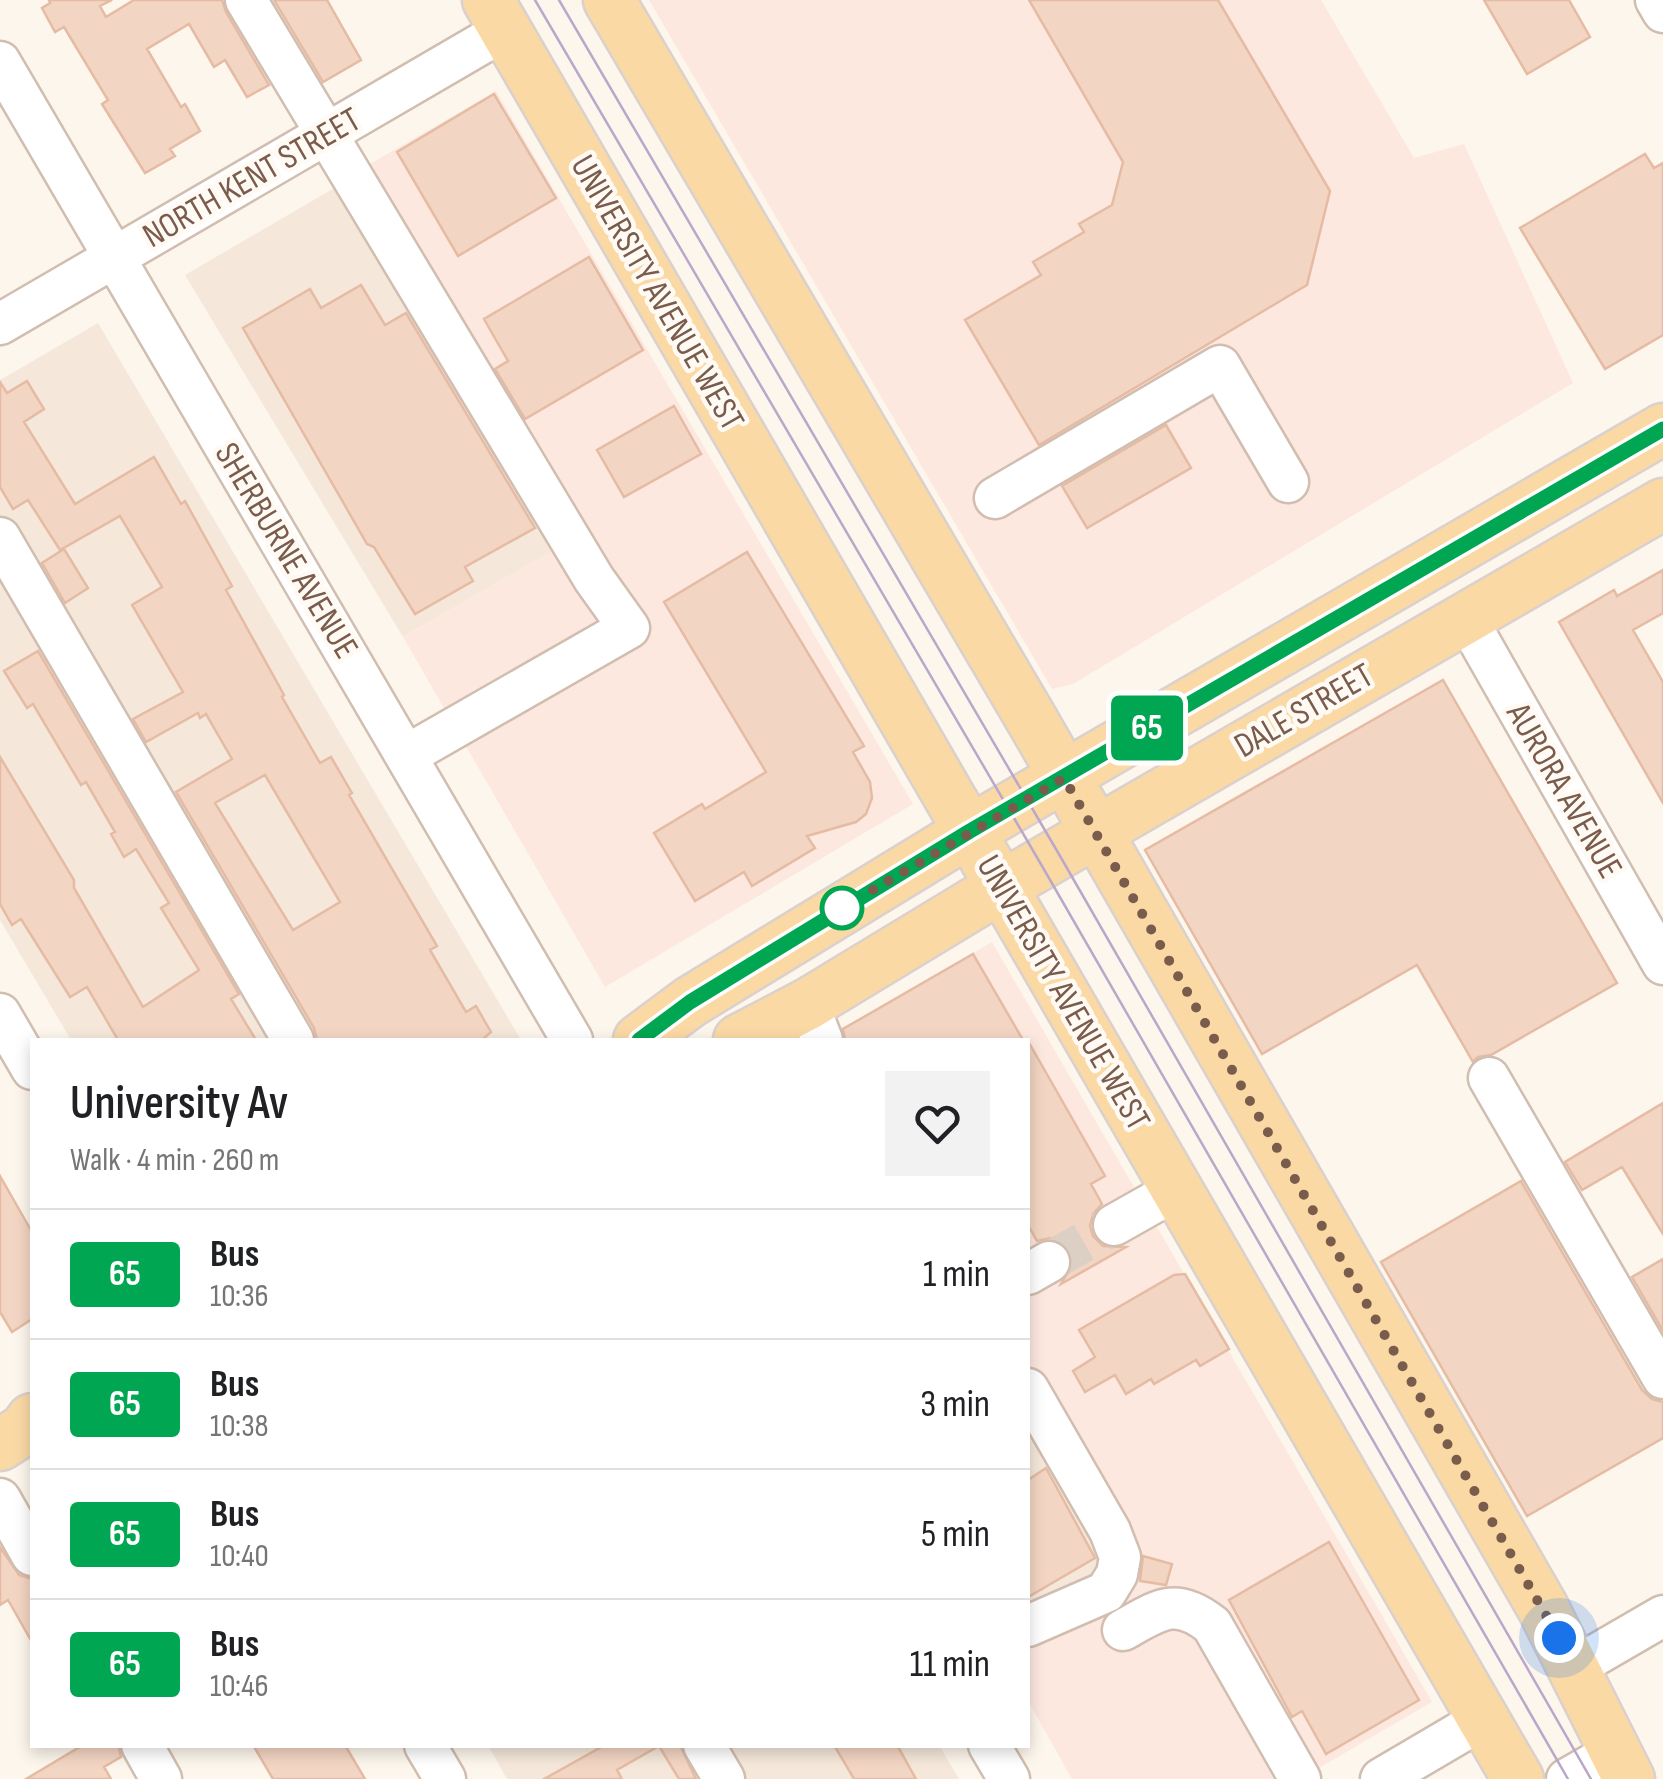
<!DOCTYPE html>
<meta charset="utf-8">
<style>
body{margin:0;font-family:"Sofia Sans Condensed",sans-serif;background:#f2f2f2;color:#202124;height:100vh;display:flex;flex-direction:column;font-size:38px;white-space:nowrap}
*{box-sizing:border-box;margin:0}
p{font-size:32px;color:#757577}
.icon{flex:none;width:55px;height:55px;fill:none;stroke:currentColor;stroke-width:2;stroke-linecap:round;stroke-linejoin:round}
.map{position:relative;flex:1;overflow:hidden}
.drawer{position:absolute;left:30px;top:1038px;width:1000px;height:710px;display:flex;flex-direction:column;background:#fff;border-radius:0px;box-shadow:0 5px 15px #0003}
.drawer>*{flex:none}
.badge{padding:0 20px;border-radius:8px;font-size:35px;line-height:65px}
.you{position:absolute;width:50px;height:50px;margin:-25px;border:8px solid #fff;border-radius:50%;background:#1a73e8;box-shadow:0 0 0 15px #1a73e833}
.map>.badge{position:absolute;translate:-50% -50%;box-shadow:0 0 0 5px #fff}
.round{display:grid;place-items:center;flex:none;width:105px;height:105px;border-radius:0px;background:#f2f2f2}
.summary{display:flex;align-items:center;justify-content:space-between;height:170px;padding:0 40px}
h1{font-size:48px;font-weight:600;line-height:75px}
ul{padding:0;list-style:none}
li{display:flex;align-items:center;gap:30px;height:130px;padding:0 40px;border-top:2px solid #e0e0e0}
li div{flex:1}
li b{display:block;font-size:38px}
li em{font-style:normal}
li .badge{min-width:110px;font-weight:700;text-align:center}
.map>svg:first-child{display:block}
.residential{fill:#f5e8da}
.commercial{fill:#fde8e0}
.building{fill:#f3d5c3;stroke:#e6bba3;stroke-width:2.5;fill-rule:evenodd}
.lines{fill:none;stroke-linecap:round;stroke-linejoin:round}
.minor-tunnel{stroke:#dcd0c4;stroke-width:40;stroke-dasharray:40 20;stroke-linecap:butt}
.minor-casing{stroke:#d1beb0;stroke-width:45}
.major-casing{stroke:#dad1cd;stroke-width:55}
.minor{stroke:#fff;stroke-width:40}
.major{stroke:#fbd9a5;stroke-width:50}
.tram{stroke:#b9a8c9;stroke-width:2.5}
.line-casing{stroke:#fff;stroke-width:22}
.line{stroke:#00a651;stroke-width:15}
.walk{stroke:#7a5c4d;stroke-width:10;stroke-dasharray:0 18}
.stop-dot{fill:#fff;stroke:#00a651;stroke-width:5}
.labels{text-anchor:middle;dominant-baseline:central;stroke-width:9;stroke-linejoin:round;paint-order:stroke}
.street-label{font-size:35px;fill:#7a5c4d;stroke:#fffaf3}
</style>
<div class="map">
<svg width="1663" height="1779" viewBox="0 0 1663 1779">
<rect width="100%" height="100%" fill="#fdf6ec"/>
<path class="residential" d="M348,180L561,546L403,637L185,275Z
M98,323L521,1040H71L0,920V380Z
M1028,1403L1110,1547L1103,1570L1028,1613Z
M488,1745H939L959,1779H507Z"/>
<path class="commercial" d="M649,0H1321L1414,158L1464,144L1573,383L1073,684L1052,689Z
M496,91L913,804L605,987L403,637L578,536L363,168Z
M992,942L1432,1702L1300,1779H1072L1028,1701V1641L1131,1545L1028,1363V1040H845L839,1030Z"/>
<path class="building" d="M49,0H112L100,6L106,17L134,0H222L226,12L269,85L247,97L225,60L214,67L189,24L147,49L181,107L185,104L200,131L170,149L175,156L145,173L102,104L108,100L64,27L55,32L42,8L50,3Z
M274,0H327L361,60L323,82Z
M1029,0H1218L1330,191L1307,285L1039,445L965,320L1041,275L1033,262L1084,232L1079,224L1112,205L1123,162Z
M1484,0H1569L1590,37L1527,74Z
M494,94L556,198L458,256L397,152Z
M1645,154L1654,168L1663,163V335L1605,369L1520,228Z
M589,257L643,350L525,419L495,369L508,361L484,319Z
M361,285L385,325L406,313L535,528L465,567L473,581L415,614L374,547L367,544L243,328L310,289L321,308Z
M27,381L44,409L24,422L75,504L154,457L181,504L185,501L232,586L226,590L284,695L282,697L320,763L331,757L352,793L349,795L437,946L430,950L466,1012L476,1006L491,1032L482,1040H317L314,1028L176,792L232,759L206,714L200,718L198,713L146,742L133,719L183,692L132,605L162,587L120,516L60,550L28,500L13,509L0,487V382L7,393ZM265,775L340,902L293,930L215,803Z
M674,406L701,454L624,497L597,450Z
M1166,425L1191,468L1087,528L1062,486Z
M64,549L88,588L65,603L42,563Z
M747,552L864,746L853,752L870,782L872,798L866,814L856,822L807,836L815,848L752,886L744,872L695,901L654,833L702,804L705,809L766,772L664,602Z
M1663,570V613L1633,630L1663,682V803L1559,622L1614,590L1617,596Z
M38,651L239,994L231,999L256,1040H118L87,987L70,997L21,919L12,925L0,904V757L74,880V888L143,1007L199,970L161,908L169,903L136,849L124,857L111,834L115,832L86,782L81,785L33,704L27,708L4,671Z
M1443,680L1617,983L1491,1055L1478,1057L1473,1062L1417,965L1262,1054L1145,850Z
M973,954L1023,1040H845L843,1029Z
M1028,1041L1105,1176L1091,1184L1102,1204L1093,1214L1090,1226L1093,1236L1103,1246L1126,1247L1061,1284L1073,1263L1069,1249L1062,1242L1050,1238L1037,1241L1028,1225Z
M1663,1103V1234L1622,1167L1582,1190L1565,1162Z
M0,1176L32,1232V1319L12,1332L0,1312Z
M1521,1181L1642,1390L1652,1399L1663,1402V1438L1527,1516L1381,1262Z
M1663,1259V1331L1632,1277Z
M1185,1274L1229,1349L1200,1366L1196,1360L1154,1384L1151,1379L1126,1394L1115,1375L1085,1392L1073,1371L1095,1357L1079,1330L1174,1275Z
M1046,1468L1095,1558L1028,1597V1480Z
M1329,1542L1419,1700L1326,1754L1302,1711L1292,1717L1229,1600Z
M0,1547L19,1575L32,1579V1642L8,1600L0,1605Z
M1143,1556L1172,1564L1166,1585L1140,1581Z
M83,1745H118L121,1757L104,1767L111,1779H26Z
M253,1745H345L365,1779H273Z
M605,1745H680L696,1779H679L659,1746L617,1770L622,1779H544Z
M834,1745H897L916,1779H854Z"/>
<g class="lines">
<path class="minor-tunnel" d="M1049,1262L1114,1225"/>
<g class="minor-casing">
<path id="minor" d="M246,0L594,579L629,628L407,755
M1656,0L1663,12
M0,62L572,1040
M0,324L503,31
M995,498L1220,366L1288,482
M0,538L293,1040
M1465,616L1663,964
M808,1004L822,1040
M0,1014L32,1069
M1489,1078L1663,1378
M1114,1225L1176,1190
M1028,1274L1049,1262
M1028,1389L1110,1531L1120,1557L1117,1574L1106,1592L1028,1626
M0,1499L32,1555
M1123,1630C1159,1610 1175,1596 1212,1625L1300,1779
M1575,1667L1663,1616
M142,1745L161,1779
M425,1745L445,1779
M704,1745L724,1779
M989,1745L1009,1779
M1381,1779L1483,1719
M1567,1779L1616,1751"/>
</g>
<g class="major-casing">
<path id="major" d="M488,0L1518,1779
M609,0L1032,720L1543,1608L1629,1779
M639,1040L690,1002L970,831L1663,429
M739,1040L808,1004L1001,887L1663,504
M0,1445L25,1429L32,1419"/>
</g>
<use href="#minor" class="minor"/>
<use href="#major" class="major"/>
<path class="tram" d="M535,0L1042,866L1568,1779
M559,0L1060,856L1591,1779"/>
</g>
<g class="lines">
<g class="line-casing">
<path id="line" d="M639,1040L690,1002L970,831L1663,429"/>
</g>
<use href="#line" class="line"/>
<path class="walk" d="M842,908L1064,778L1559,1638"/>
</g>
<circle class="stop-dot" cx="842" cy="908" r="20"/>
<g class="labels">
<g class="street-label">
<text transform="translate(252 178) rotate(-30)">NORTH KENT STREET</text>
<text transform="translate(657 293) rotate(60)">UNIVERSITY AVENUE WEST</text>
<text transform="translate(286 551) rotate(59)">SHERBURNE AVENUE</text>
<text transform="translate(1304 711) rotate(-30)">DALE STREET</text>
<text transform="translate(1564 791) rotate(60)">AURORA AVENUE</text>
<text transform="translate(1063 993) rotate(60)">UNIVERSITY AVENUE WEST</text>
</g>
</g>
</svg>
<div class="you" style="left:1559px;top:1638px"></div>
<b class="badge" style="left:1147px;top:728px;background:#00a651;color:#fff">65</b>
<section class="drawer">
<div class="summary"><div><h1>University Av</h1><p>Walk · 4 min · 260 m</p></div><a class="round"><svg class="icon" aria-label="heart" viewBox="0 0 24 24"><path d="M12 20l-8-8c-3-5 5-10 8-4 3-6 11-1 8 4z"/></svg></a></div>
<ul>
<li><span class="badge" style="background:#00a651;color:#fff">65</span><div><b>Bus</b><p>10:36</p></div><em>1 min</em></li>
<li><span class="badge" style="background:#00a651;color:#fff">65</span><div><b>Bus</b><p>10:38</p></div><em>3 min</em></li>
<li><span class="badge" style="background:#00a651;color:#fff">65</span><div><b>Bus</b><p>10:40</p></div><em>5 min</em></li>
<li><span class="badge" style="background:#00a651;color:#fff">65</span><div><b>Bus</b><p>10:46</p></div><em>11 min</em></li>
</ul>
</section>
</div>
